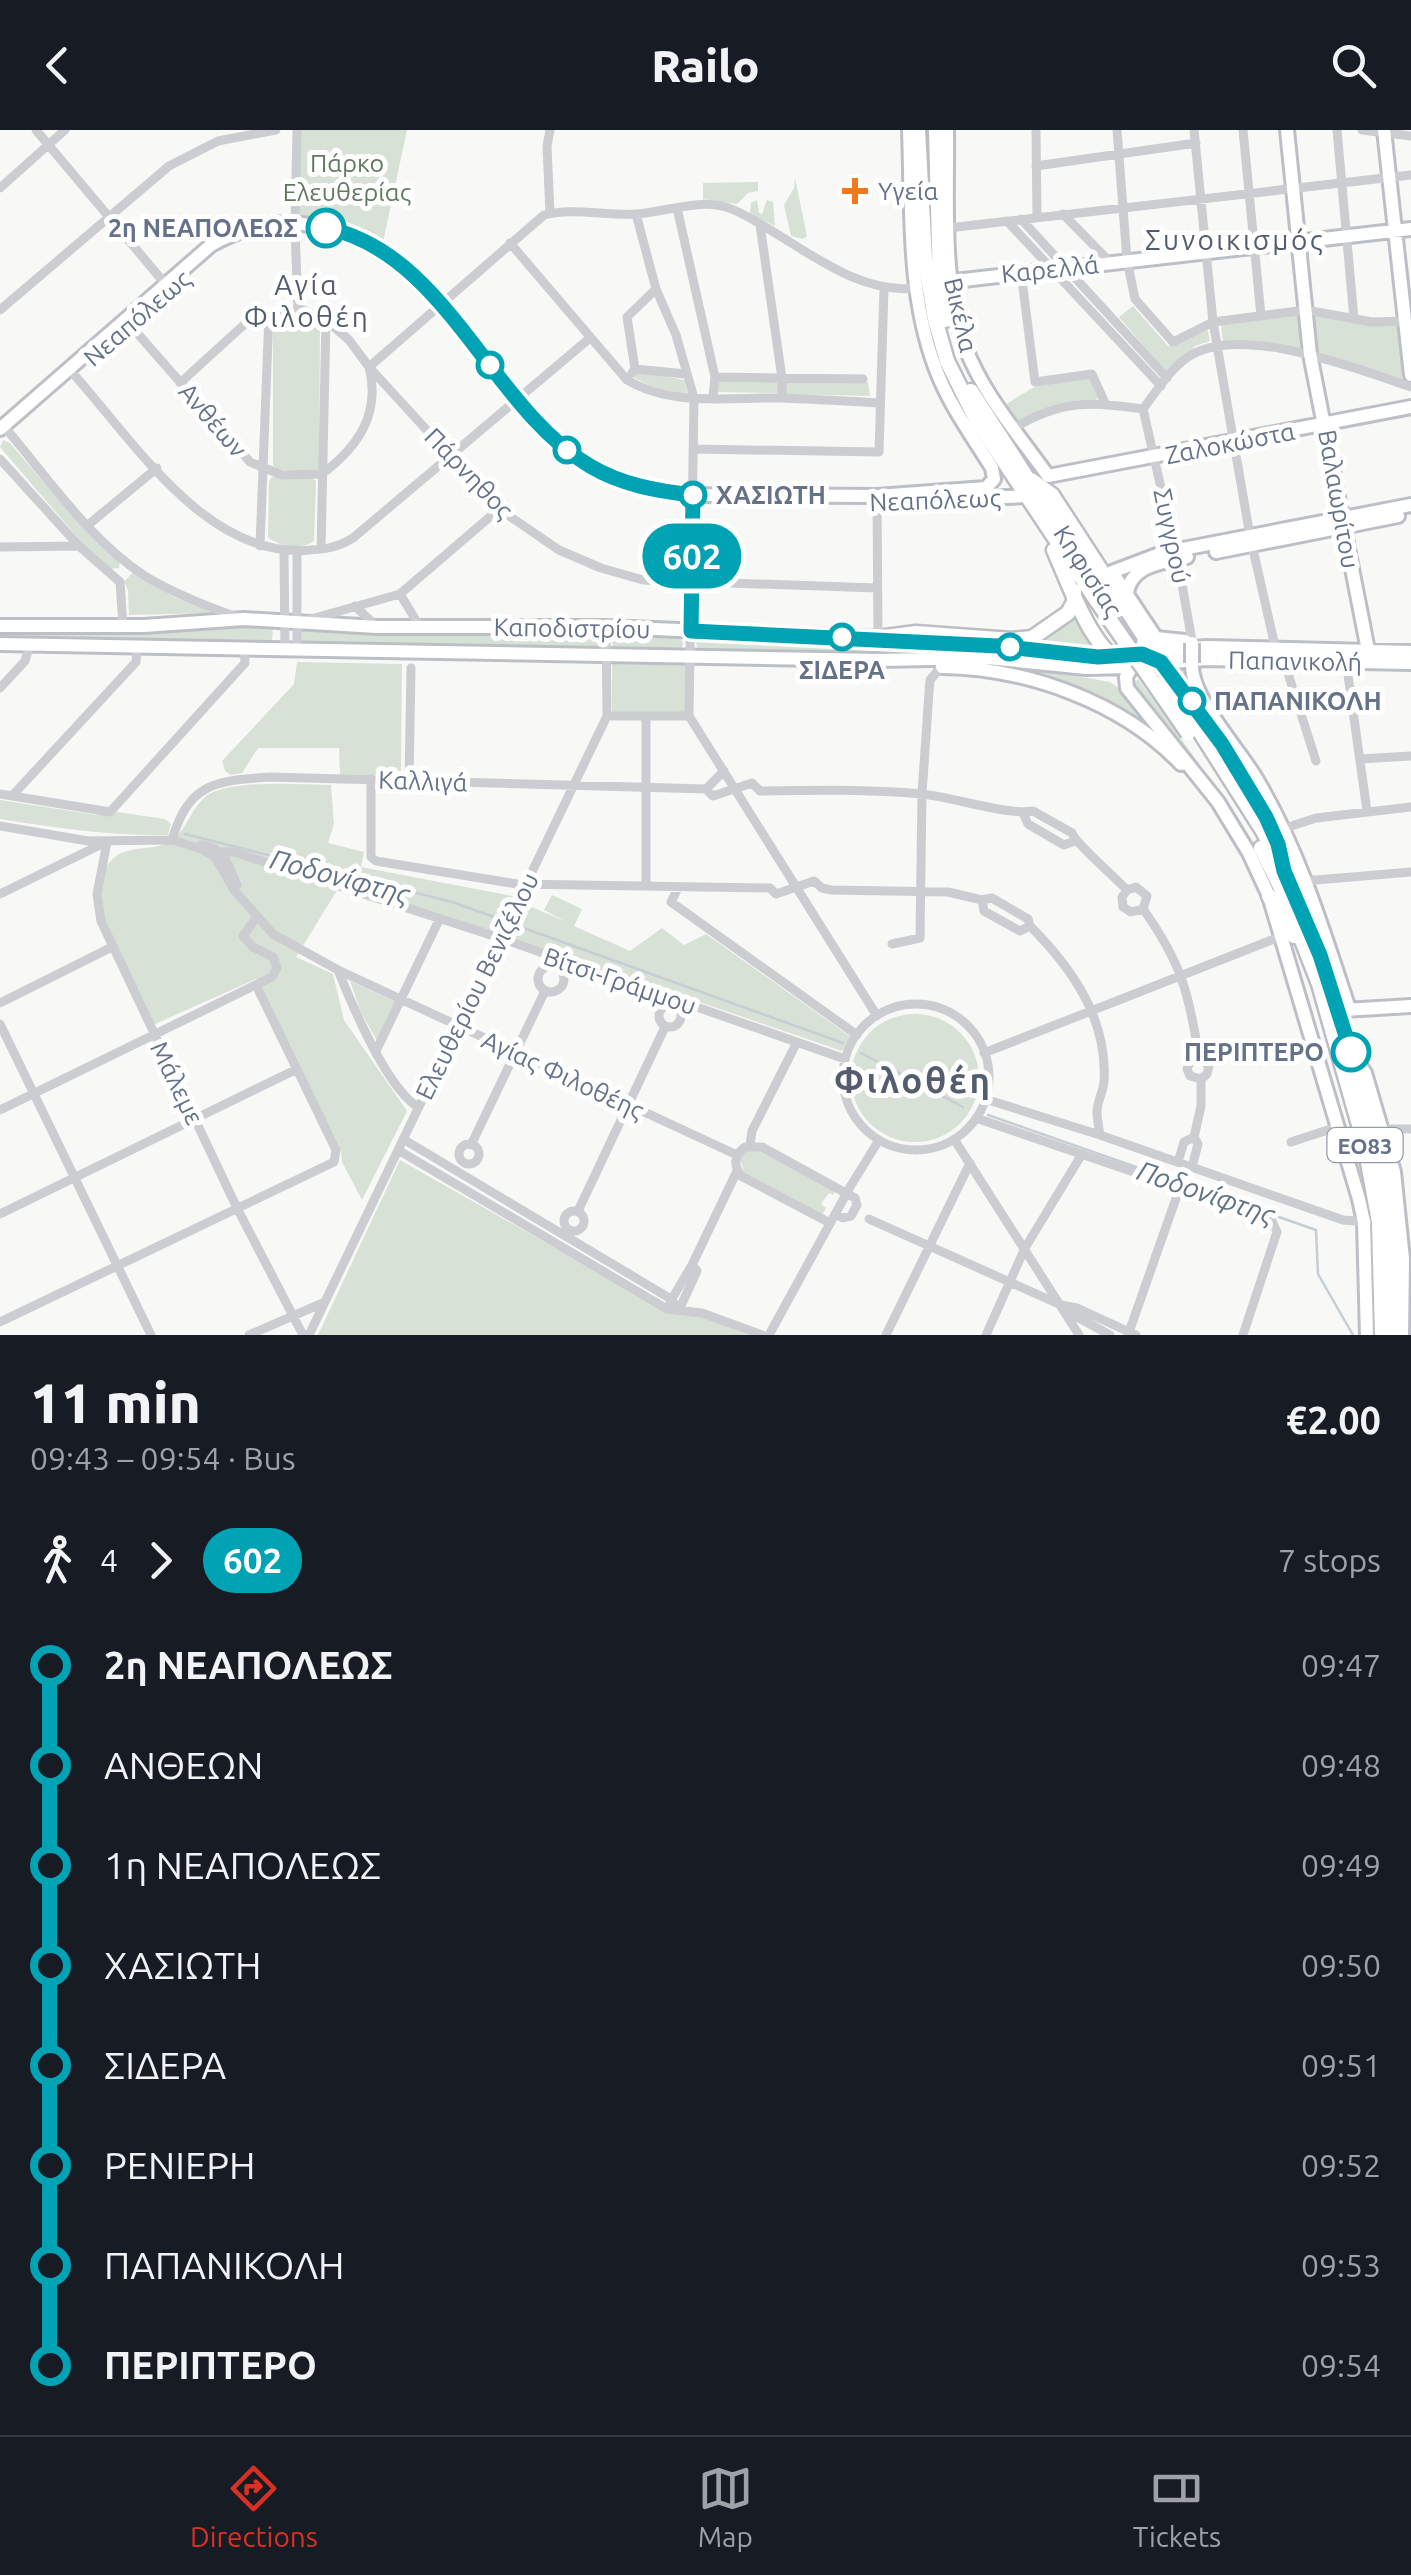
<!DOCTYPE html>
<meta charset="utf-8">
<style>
body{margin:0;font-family:Ubuntu,sans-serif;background:#20242c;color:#f1f3f6;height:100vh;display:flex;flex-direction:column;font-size:38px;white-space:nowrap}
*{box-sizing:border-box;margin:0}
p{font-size:32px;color:#9ea1a6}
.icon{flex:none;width:55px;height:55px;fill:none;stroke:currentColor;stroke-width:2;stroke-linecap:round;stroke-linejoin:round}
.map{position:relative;height:1205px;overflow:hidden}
.sheet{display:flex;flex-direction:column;background:#171b24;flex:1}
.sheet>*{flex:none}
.badge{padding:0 20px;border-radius:32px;font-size:35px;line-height:65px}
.map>.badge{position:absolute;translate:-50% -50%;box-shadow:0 0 0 5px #fff}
.legs{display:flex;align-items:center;gap:15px;height:110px;padding:0 30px;font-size:32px}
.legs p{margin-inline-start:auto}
.summary{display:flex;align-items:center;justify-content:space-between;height:170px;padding:0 30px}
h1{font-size:55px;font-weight:800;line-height:75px}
ul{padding:0 30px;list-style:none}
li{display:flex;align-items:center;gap:35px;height:100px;font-size:38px}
li i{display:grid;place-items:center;width:15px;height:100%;margin:0 12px;background:currentColor}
li i::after{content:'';width:25px;height:25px;margin:-12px;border:8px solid;border-radius:50%;background:#171b24}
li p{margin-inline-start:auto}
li:first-child i{background:linear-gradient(#0000 50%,currentColor 0)}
li:last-child i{background:linear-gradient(currentColor 50%,#0000 0)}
header{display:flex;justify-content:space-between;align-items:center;height:130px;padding:0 30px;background:#171b24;font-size:45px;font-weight:800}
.tab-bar{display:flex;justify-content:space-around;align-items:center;height:140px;border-top:2px solid #363941;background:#171b24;font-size:28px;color:#9ea1a6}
.tab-bar a{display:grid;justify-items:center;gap:5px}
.tab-bar .selected{color:#d93025}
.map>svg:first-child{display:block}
.green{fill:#d8e1d6}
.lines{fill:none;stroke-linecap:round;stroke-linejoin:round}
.stream{stroke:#c6ced5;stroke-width:2.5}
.secondary-casing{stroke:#bcc0c6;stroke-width:18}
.primary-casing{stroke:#bbbec3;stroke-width:19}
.street{stroke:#cbcdd1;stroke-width:9}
.secondary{stroke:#fff;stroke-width:12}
.primary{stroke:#fff;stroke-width:14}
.secondary-bridge-casing{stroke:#bcc0c6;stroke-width:18;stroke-linecap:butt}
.primary-bridge-casing{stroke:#bbbec3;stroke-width:19;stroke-linecap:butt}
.secondary-bridge{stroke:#fff;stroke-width:12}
.primary-bridge{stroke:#fff;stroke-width:14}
.line-1-casing{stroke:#fff;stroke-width:22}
.line-1{stroke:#00a3b4;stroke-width:15}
.poi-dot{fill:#f4781b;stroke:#fff;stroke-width:4}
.stop-1-dot{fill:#fff;stroke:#00a3b4;stroke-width:5}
.labels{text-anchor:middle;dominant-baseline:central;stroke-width:10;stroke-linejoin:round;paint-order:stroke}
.shield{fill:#fff;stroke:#939cad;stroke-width:2.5}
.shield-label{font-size:22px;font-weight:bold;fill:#65728a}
.park-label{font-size:25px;fill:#607a60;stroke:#fff}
.poi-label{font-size:25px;fill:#65728a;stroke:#fff;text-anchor:start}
.stop-label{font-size:25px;font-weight:bold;fill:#65728a;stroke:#fff;text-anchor:end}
.street-label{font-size:25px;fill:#65728a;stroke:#fff}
.neighbourhood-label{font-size:28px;letter-spacing:2.5px;fill:#535d6e;stroke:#fff}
.water-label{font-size:28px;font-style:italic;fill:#617485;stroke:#fff}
.district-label{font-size:35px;font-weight:bold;letter-spacing:2.5px;fill:#535d6e;stroke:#fff}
</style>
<header><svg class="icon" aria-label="back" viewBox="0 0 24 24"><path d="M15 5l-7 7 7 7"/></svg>Railo<svg class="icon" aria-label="search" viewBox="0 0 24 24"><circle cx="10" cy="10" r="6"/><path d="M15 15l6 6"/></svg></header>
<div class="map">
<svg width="1411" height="1205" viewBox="0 0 1411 1205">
<rect width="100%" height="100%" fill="#f8f9f6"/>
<path class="green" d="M298,0H407L383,112L344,95L299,86Z
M795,48L807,106L803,109L791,106L784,75L794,58Z
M758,52V61L748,63L737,74L703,69V53Z
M757,70L759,83L762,84L767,70L773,72L775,96L750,84L751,73Z
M1133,176L1168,216L1207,197L1210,211L1195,216L1168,244L1119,187Z
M1304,183L1307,221L1223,212L1221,194Z
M1309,183L1402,194L1408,253L1313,222Z
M278,188L314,189L320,195L319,338L316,341L277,340L273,335V192Z
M636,240L684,250L687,263C667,263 647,256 630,245Z
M1091,248L1100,265L1096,270C1066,268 1041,278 1016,294L1003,276L1036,256Z
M714,250L780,251V263L713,262Z
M786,250L868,252L870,266L785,264Z
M3,310L10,313L69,382L120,431L119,438L111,439L90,422L0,317Z
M272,347L312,348L316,351L314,411C302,420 279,417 268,407L269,351Z
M133,442L174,467L214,483L129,485L128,460L124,452Z
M1075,480L1097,525L1030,516Z
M264,494L273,496L272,511L0,509V500Z
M301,497L592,503L598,506V521L300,516Z
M616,505L680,506L683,514L680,521L613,519L612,509Z
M703,506L832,510L993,521L822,526L698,523L696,511Z
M297,532L402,534L401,646L340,645L339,618H258L242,643L231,645L225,641L222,631L294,554Z
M612,533L688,534L685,582L612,584Z
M978,534H1009L1110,552L1121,560L1187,635L1145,597Z
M1138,549L1200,635L1134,560V554Z
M331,655L334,694L328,713L364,722L361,737L513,766L494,803L341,754L296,827L333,844L344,890L407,981L362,1070L342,1032L341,1020L256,849L153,895C135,857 72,761 115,727C131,714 157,722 172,710C187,699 190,681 204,668C226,648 301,655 331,655Z
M0,670L97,685L117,682L165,689L171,694L168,705C111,706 56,698 0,689Z
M552,765L582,779L574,796L630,821L662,798L684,815L706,804L851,907L842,921L507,806L523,773L566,792L544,780Z
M350,851L396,872L377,911L361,882Z
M851 948a64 64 0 1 1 128 0a64 64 0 1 1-128 0Z
M756,1018L836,1060L833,1065L829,1063L821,1074L826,1078L822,1085L744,1044L740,1027L745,1021Z
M400,1030L666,1181L702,1187L748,1205H318Z"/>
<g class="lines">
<path class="stream" d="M185,704L452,772L494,787
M518,796L843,913
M861,923L963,977
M988,985L1316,1100L1318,1144L1353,1205"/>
<g class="secondary-casing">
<path id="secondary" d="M947,0C948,70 941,148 965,216C982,263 1019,305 1048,346L1411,277
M1287,0L1310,224L1367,515
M1384,0L1411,245
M946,152L1411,99
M0,299L211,115C247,95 281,88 321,97C410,117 463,203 519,269C535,288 550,309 571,324C608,351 649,360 693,365L877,366L986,358L994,349L992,338C972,306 948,273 935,237C907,162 912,79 909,0
M940,370L1027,366
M1216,422L1398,386
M1127,465C1129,435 1163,432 1187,427
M0,496H144L244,489L377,497H606L878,508L998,516L1098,527L1141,524
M1185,511L1156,508L1112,442L1162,423L1411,375
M0,514L878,530L988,528L1086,538L1129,537
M1160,521L1206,517L1411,522
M1134,533L1126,547L1127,558L1218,672L1249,723L1269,766L1359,1069L1364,1092L1367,1205
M1192,533C1190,566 1236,616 1254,645C1298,717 1323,800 1349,879
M1154,534L1205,529L1411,533
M942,537C1027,538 1122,572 1181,634
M1344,880L1411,876
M1352,924L1365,943L1394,1042L1403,1129L1402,1205"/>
</g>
<g class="primary-casing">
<path id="primary" d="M918,0L925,129L935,189L947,231L977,291L1097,471
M936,0L940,153L945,190
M971,261L1068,411
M1031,350L1052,365L1145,508L1155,516L1167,520
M1054,420C1069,453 1094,529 1131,537
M878,508L916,503L1012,510L1032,508L1068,483L1074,472V461
M1145,508L1142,524L1161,533L1174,546L1244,648L1274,704
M1197,597L1263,701L1284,741L1319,825L1357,943L1386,1052L1393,1132L1394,1205
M1261,718L1284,764L1319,854L1365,1016L1379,1092L1382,1205
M1269,766L1294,806"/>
</g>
<path class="street" d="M36,0L167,156
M297,0L295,99L298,180
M550,0L547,16L550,83
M1036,0L1037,87
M1117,0L1127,130L1135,169L1173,212L1213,192L1306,180L1372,192L1408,191
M1194,0L1213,192L1250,406L1274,512
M1243,0L1261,186
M1337,0L1354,189
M1362,0L1411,6
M1036,36L1196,13
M0,58L65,0
M677,78L715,247L713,267
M1063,84L1110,132
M1021,89L1167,248
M1007,91L1161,256
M760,95L782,248V268
M948,98L1411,45
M510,113L627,250C672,277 729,267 779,268C813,269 846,271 880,273
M1021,142L1035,252L1092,244L1105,273
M656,159L676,205L694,268L689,586L877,886
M0,180L169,36L218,11L276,0
M124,188L250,332L282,345L322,344C358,317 381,284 369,237L544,85C572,77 606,86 636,84C669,82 702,66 734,80C790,105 855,170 921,157
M68,238C131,306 205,430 310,420C327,419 339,417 353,408L590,208
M635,239L627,187L656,159L636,84
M632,243L635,239L686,244
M715,247L863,249
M180,253L247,192L269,184L303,180L326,190L349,210L369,237L499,379L559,420L601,438L643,450L877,458
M1143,279C1156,262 1170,239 1188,227C1239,192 1357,239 1411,257
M1143,279L1179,437L1192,511
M2,294C46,345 88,409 145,446C173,463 206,476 237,487
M1014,298C1061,270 1090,271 1143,279
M693,319L879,322L884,158
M0,329L79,416L120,452L123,496
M877,366L878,508
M88,395L157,338
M260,416L269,184
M0,417L79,416
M321,419L326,190
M284,422L285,520
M400,464L420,497
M355,476L377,497
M304,491L400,464L499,379
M297,520V421
M1286,537L1316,631
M1347,538L1367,681
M0,558L25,531L30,514
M607,586H689
M1360,629L1411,626
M371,649V727L376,731L517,754L770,758L776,764L814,751L822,758L831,760L948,762L982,770L992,768L1028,789L1030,796C1072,838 1108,889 1104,952C1103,962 1097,972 1097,982C1097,989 1099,998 1100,1005
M409,651L411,538
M706,659L724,641
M0,664L110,682L245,533L244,519
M12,666L136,532L137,517
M1024,685L1028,694L1064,715L1075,711
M0,696L88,711L172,710L202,719L215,727L234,760L273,804L338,840L737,1025
M1282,699L1316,688L1411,677
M172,710C189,652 216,651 269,647L706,659L713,666L752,653L760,661C814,660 868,659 922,664C953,667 1010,686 1033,681L1072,703C1076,714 1114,746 1127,760
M107,712L97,764L101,791L237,1078L303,1205
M201,715C225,717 228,735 237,755
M222,722H234L500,808L845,929
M1304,751L1411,742
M646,756V586
M678,758L671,772L857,905
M1127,760L1136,757L1147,766L1143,779C1181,832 1189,863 1199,927L1209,936L1207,944L1201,949V976L1194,1007L1198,1014L1192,1037
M1127,760L1122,767L1123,777L1131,782L1143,779
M0,764L104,713
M982,770L984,781L1020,801L1030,796
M892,814L920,808L922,664L929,562L930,550L941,537
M538 849a13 13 0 1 1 26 0a13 13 0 1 1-26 0Z
M338,840C352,875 387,958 418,977
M0,873L112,817
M843 947a73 73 0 1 1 146 0a73 73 0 1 1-146 0Z
M659 886a11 11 0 1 1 22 0a11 11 0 1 1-22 0Z
M0,894L151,1205
M376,921L439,790
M984,923L1282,806
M1199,927L1191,930L1187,939L1190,946L1201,949
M985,969L1100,1005L1343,1090L1367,1092
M0,980L272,847L277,838L273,827L253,817L243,806L256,788
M976,988L1271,1089L1277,1102L1243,1205
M1382,999H1411
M403,1009L671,1169L679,1180
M954,1009L1079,1205
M1291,1012L1337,997
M459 1024a10 10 0 1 1 20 0a10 10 0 1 1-20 0Z
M471,1015L545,861
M750,1015L752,1001L797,912
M398,1020L667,1179L702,1183L762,1205
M1178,1032L1184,1012L1194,1007
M564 1091a10 10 0 1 1 20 0a10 10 0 1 1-20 0Z
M578,1081L665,897
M0,1084L295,940
M869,1089L1061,1175L1077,1178L1136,1205
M830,1093L741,1046C733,1035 734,1025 745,1017H762L855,1068L857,1075L851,1086L843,1088L835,1084
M670,1172L692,1135L737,1041
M679,1180L697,1141L692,1135
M1066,1181L1110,1205
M0,1192L334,1032L336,1020L256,855
M249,1205L325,1172
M309,1205L607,586L606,497
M769,1205L850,1057L879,1010
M886,1205L970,1033
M986,1205L1025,1118L1082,1024
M1128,1205L1180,1057"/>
<use href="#secondary" class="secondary"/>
<use href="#primary" class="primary"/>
<g class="secondary-bridge-casing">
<path id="secondary-bridge" d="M1192,533V513"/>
</g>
<g class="primary-bridge-casing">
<path id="primary-bridge" d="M1097,471L1188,603
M1164,553L1197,597"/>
</g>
<use href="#secondary-bridge" class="secondary-bridge"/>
<use href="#primary-bridge" class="primary-bridge"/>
</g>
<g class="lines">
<g class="line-1-casing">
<path id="line-1" d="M326,98C446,122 491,278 590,336C622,355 657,361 693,365L691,501L998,516L1098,527L1142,524L1161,532L1222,614L1266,687L1278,714L1284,741L1320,825L1351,922"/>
</g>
<use href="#line-1" class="line-1"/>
</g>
<path class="poi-dot" d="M850 46h10v10h10v10h-10v10h-10v-10h-10v-10h10z"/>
<g class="stop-1-dot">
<circle cx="326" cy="98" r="18"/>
<circle cx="490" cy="235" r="12"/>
<circle cx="567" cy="320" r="12"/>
<circle cx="693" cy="365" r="12"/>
<circle cx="842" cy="507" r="12"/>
<circle cx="1010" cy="517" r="12"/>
<circle cx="1192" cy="571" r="12"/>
<circle cx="1351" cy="922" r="18"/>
</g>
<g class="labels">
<rect class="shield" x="1327.5" y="998" width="75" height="34" rx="8"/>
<g class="shield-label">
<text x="1365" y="1015">ΕΟ83</text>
</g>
<g class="park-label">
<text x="347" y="33">Πάρκο<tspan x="347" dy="29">Ελευθερίας</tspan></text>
</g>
<g class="poi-label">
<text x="878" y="61">Υγεία</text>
</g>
<g class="stop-label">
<text x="298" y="98">2η ΝΕΑΠΟΛΕΩΣ</text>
<text x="716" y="365" text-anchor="start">ΧΑΣΙΩΤΗ</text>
<text x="842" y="540" text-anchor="middle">ΣΙΔΕΡΑ</text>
<text x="1214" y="571" text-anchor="start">ΠΑΠΑΝΙΚΟΛΗ</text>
<text x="1324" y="922">ΠΕΡΙΠΤΕΡΟ</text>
</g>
<g class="street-label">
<text transform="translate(1050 139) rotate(-6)">Καρελλά</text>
<text transform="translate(961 185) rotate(77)">Βικέλα</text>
<text transform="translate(137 188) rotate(-41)">Νεαπόλεως</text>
<text transform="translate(213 290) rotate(49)">Ανθέων</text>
<text transform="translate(1230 313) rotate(-11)">Ζαλοκώστα</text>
<text transform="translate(469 343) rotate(46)">Πάρνηθος</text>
<text transform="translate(1339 369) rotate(80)">Βαλαωρίτου</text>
<text transform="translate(935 370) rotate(-2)">Νεαπόλεως</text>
<text transform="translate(1172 406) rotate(78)">Συγγρού</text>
<text transform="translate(1088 441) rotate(57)">Κηφισίας</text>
<text transform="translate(572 498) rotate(1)">Καποδιστρίου</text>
<text transform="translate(1295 531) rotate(1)">Παπανικολή</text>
<text transform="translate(423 651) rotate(2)">Καλλιγά</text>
<text transform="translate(620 851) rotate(19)">Βίτσι-Γράμμου</text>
<text transform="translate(477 856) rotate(-64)">Ελευθερίου Βενιζέλου</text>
<text transform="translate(563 945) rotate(25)">Αγίας Φιλοθέης</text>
<text transform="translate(177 953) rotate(64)">Μάλεμε</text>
</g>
<g class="neighbourhood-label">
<text x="1235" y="109">Συνοικισμός</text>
<text x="307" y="154">Αγία<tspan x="307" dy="32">Φιλοθέη</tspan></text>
</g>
<g class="water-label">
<text transform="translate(340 746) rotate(15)">Ποδονίφτης</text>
<text transform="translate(1206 1062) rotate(19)">Ποδονίφτης</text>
</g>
<g class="district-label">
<text x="913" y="950">Φιλοθέη</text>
</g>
</g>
</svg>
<b class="badge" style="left:692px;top:426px;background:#00a3b4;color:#fff">602</b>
</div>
<section class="sheet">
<div class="summary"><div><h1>11 min</h1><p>09:43 – 09:54 · Bus</p></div><b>€2.00</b></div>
<div class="legs"><svg class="icon" aria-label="walk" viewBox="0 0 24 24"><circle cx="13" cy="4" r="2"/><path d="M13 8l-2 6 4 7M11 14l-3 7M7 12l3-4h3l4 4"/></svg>4<svg class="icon" aria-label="forward" viewBox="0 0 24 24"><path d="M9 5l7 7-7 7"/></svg><b class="badge" style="background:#00a3b4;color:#fff">602</b><p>7 stops</p></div>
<ul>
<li><i style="color:#00a3b4"></i><b>2η ΝΕΑΠΟΛΕΩΣ</b><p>09:47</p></li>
<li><i style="color:#00a3b4"></i><span>ΑΝΘΕΩΝ</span><p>09:48</p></li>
<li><i style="color:#00a3b4"></i><span>1η ΝΕΑΠΟΛΕΩΣ</span><p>09:49</p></li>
<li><i style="color:#00a3b4"></i><span>ΧΑΣΙΩΤΗ</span><p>09:50</p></li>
<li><i style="color:#00a3b4"></i><span>ΣΙΔΕΡΑ</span><p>09:51</p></li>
<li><i style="color:#00a3b4"></i><span>ΡΕΝΙΕΡΗ</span><p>09:52</p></li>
<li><i style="color:#00a3b4"></i><span>ΠΑΠΑΝΙΚΟΛΗ</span><p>09:53</p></li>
<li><i style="color:#00a3b4"></i><b>ΠΕΡΙΠΤΕΡΟ</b><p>09:54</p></li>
</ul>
</section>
<nav class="tab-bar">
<a class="selected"><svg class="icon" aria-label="directions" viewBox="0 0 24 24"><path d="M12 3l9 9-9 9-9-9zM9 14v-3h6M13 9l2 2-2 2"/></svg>Directions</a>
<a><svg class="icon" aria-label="map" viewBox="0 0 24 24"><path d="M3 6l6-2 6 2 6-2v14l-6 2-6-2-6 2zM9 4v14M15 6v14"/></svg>Map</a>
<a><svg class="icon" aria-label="tickets" viewBox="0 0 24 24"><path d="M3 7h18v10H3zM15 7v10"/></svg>Tickets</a>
</nav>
